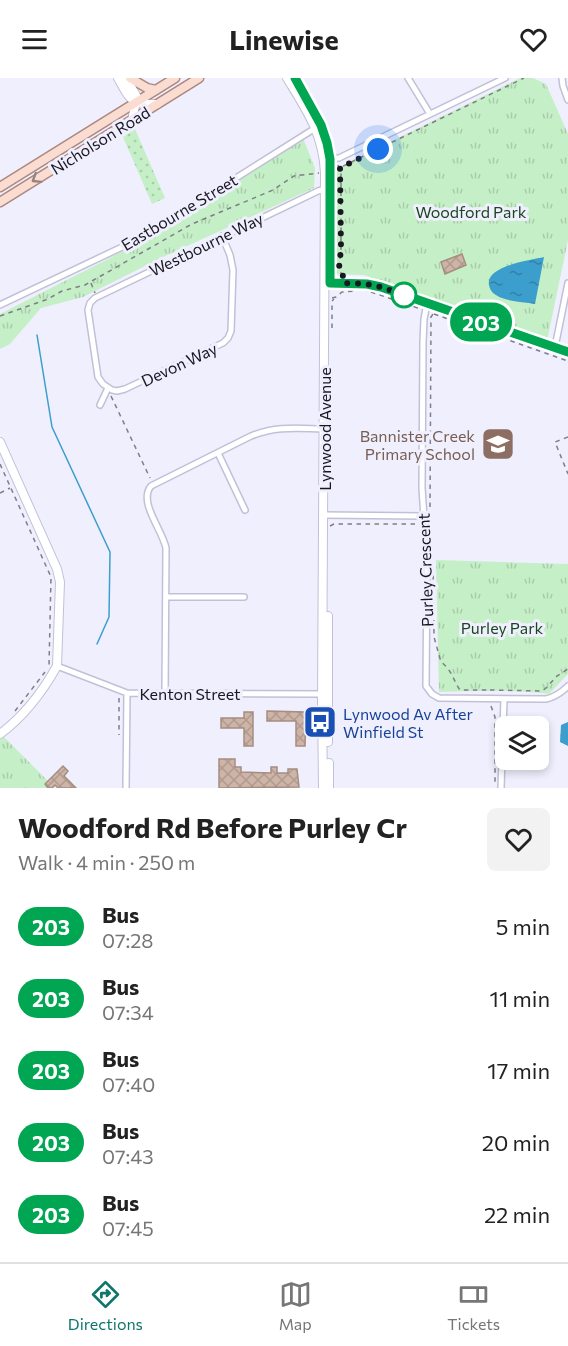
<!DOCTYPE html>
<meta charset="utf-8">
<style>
body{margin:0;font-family:Commissioner,sans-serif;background:#f2f2f2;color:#222;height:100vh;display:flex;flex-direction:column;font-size:22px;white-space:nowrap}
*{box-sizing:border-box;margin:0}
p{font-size:20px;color:#767676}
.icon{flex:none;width:33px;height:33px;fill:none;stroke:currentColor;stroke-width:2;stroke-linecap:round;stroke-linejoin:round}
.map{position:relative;height:710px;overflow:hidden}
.drawer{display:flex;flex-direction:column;background:#fff;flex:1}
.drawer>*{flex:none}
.badge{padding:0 12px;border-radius:20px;font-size:21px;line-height:39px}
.controls{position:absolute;left:495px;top:638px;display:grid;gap:12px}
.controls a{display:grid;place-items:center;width:54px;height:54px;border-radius:9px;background:#fff;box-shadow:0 3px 9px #0003;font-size:30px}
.you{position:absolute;width:30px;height:30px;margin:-15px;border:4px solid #fff;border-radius:50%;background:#1a73e8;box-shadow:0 0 0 9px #1a73e833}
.map>.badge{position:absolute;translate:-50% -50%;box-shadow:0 0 0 3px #fff}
.round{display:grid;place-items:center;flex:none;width:63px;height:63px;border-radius:9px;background:#f2f2f2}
.head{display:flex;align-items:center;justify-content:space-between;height:102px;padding:0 18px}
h1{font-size:28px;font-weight:700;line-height:45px}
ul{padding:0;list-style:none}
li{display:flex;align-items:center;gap:18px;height:72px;padding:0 18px}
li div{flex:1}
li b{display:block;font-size:22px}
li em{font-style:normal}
li .badge{min-width:66px;font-weight:700;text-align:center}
header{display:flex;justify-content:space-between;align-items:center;height:78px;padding:0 18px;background:#fff;font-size:27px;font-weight:700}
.dock{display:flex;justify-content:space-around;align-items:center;height:84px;border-top:2px solid #e0e0e0;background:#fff;font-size:16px;color:#767676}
.dock a{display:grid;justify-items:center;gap:3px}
.dock .current{color:#0f766e}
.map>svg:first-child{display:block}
.grass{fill:url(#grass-dots)}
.park{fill:url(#park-tufts)}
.water{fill:url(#water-ripples)}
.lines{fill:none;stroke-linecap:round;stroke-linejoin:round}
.stream{stroke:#3c9ecc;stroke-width:1.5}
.building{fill:url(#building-cross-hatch);stroke:#a58d80;stroke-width:1.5}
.street-casing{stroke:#c2c0d8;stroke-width:8}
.secondary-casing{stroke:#c2c0d8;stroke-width:10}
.primary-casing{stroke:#ab8880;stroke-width:11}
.path{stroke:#7f7e89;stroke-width:1.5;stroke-dasharray:4.5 4.5;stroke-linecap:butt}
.street{stroke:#fff;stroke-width:5}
.secondary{stroke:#fff;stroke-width:8}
.primary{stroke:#fbdcd1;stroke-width:8}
.oneway{stroke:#958482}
.line-casing{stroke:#fff;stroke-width:14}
.line{stroke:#00a651;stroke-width:9}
.walk{stroke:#191821;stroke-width:6;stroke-dasharray:0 10.8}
.stop-dot{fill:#fff;stroke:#00a651;stroke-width:3}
.labels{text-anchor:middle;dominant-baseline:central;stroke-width:6;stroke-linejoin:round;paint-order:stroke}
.street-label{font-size:16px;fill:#191821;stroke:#f0effe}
.park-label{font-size:16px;fill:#18461d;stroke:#f0effe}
.education-label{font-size:16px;fill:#785e54;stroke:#f0effe;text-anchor:end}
.transit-label{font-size:16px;fill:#164399;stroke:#f0effe;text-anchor:start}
</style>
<header><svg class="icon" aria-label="menu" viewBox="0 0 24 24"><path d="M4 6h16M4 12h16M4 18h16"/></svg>Linewise<svg class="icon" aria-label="heart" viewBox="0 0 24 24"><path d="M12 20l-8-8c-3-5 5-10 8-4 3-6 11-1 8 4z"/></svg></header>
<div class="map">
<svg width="568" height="710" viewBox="0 0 568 710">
<defs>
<pattern id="grass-dots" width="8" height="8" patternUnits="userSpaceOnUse" patternTransform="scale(1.5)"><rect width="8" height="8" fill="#c5efc6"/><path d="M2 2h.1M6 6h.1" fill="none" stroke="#a9ccaa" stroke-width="1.8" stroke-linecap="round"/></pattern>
<pattern id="park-tufts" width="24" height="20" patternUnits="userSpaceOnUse" patternTransform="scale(1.5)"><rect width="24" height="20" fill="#c5efc6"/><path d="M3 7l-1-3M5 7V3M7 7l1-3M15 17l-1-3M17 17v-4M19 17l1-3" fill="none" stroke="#a9ccaa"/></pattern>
<pattern id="water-ripples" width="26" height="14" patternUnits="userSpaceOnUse" patternTransform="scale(1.5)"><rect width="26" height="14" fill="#3c9ecc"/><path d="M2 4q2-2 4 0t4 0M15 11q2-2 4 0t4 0" fill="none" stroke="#3280a5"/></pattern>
<pattern id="building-cross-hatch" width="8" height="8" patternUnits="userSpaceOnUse" patternTransform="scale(1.5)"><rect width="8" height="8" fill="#cdb4a6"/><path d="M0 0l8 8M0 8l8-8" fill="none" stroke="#af9a8f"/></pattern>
</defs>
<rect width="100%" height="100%" fill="#f0effe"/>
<path class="grass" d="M135,51L165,120L152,126L123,59Z"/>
<path class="park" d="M520,0H533L546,6L568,56V162L547,263L364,197L332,196L330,167L333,92Z
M303,60L315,90L314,110L161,180L83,219L41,230L10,266L0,271V236L110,180L161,151Z
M436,482L568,486V596L549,616C512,611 476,613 439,614Z
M3,658L55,710H0V661Z"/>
<path class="water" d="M544,179L535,226C525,224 512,224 502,220C496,218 490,214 489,207C485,188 531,182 544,179Z
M568,644V668L560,664L561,647Z"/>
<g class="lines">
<path class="stream" d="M37,257L52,349L110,474L109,539L97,566"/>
</g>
<path class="building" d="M462,176L466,187L445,196L441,184Z
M267,633L306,634L305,668H296V643H267Z
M244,634H253V668H244V650H221V640H244Z
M219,681H235V689H241V694L271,695V689H277V695H288V691H297L299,709L219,710Z
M63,688L68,693L64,698L76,710H58L55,707L52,710H48L45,706Z"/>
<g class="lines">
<g class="street-casing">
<path id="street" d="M408,0L430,36
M562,0L563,8L568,22
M327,81L339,80L505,0
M222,158L230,177L233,192L231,253L228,260L223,265L125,311L117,313L112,312L103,306L98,299L88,232L90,225L95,220L318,113L326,111
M427,225L424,241L423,264L422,410L427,484L426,608L432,616L439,620L546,621C555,619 561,615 568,608
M0,227L139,161L317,49
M555,269L568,205
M100,327L108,310
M218,375L245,432
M323,437L423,438
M166,519H244
M57,588L127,615L323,616
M165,615L166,470C162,451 138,424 151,408L251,358C279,347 300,351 329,351
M126,710L127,615
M501,710L504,621"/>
</g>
<g class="secondary-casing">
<path id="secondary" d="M118,0C130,21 130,27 157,26
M126,0L137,19L132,42
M287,0C307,33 323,55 325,95L322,624L323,710
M295,0L321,47L328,65L330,94V187
M325,205L367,206L381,209L568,274
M0,364L57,491L60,504L57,588C43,613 23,639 0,656
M328,538V664
M329,685V710"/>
</g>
<g class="primary-casing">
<path id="primary" d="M130,0L147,10L156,12
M0,109L175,0
M0,124L199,0"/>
</g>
<path class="path" d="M338,87L341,95V171L339,190L342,197
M335,92L524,0
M91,205L95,215
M371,214L421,231
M332,220L336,219L342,214L355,213
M434,236L568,283
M0,238L48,221L62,213L85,207L192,146L273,112L294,98L319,95
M332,250V223L334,221
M111,318L150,400
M568,359L555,364L568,396
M0,386L51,499L49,588
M329,389H332V401
M0,415L10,410
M430,429L431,239L433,236L431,235
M330,448L334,446H418
M431,449L433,483
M433,488L434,559L441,584C452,592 453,602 460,612H489
M490,612L542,613L546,610L557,598L568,591
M119,620V657
M491,628L495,639V706
M15,633L45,594"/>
<use href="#street" class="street"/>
<use href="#secondary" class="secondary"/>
<use href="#primary" class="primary"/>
</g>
<defs><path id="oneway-chevron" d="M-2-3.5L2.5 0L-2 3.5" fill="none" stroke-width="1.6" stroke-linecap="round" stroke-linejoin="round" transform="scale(1.5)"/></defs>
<use class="oneway" href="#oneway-chevron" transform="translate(36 101) rotate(148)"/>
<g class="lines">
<g class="line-casing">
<path id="line" d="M295,0L321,47L327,65L330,81V205L367,206L381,209L568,274"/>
</g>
<use href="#line" class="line"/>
<path class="walk" d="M378,71L340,90L341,171L339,190L344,200V205L367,206L381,209L412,220L404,217"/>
</g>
<defs>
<g id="school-square" transform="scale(1.725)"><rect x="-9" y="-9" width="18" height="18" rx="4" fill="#8d6e63" stroke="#f0effe"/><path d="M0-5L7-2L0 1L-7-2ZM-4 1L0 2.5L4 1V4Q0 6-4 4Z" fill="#fff"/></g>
<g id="bus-square" transform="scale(1.725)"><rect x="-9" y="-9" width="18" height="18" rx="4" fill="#1a4fb4" stroke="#f0effe"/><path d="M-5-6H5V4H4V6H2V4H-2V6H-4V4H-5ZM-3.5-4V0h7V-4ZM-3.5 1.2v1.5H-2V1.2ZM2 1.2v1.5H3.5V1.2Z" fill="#fff"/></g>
</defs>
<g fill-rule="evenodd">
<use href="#school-square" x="498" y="366"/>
<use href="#bus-square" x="320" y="644"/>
</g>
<circle class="stop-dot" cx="404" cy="217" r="12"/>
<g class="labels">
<g class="street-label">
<text transform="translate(100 62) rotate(-32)">Nicholson Road</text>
<text transform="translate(179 134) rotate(-31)">Eastbourne Street</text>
<text transform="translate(206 166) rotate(-26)">Westbourne Way</text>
<text transform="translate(179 286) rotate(-25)">Devon Way</text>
<text transform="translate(324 351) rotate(-90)">Lynwood Avenue</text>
<text transform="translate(425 492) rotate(-92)">Purley Crescent</text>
<text x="190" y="615">Kenton Street</text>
</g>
<g class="park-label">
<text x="471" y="133">Woodford Park</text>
<text x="502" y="549">Purley Park</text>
</g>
<g class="education-label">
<text x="475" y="357">Bannister Creek<tspan x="475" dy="18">Primary School</tspan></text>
</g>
<g class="transit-label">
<text x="343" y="635">Lynwood Av After<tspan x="343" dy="18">Winfield St</tspan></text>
</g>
</g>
</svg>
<div class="controls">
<a><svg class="icon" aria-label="layers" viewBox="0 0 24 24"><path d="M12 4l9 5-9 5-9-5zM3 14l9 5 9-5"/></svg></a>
</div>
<div class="you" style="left:378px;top:71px"></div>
<b class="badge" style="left:481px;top:244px;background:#00a651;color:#fff">203</b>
</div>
<section class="drawer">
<div class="head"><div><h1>Woodford Rd Before Purley Cr</h1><p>Walk · 4 min · 250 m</p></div><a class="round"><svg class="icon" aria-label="heart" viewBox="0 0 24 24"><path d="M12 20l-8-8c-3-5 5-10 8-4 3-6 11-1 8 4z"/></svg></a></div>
<ul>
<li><span class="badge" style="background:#00a651;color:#fff">203</span><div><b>Bus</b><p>07:28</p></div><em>5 min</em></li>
<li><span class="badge" style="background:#00a651;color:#fff">203</span><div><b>Bus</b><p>07:34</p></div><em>11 min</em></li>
<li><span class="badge" style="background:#00a651;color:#fff">203</span><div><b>Bus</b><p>07:40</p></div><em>17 min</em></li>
<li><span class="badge" style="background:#00a651;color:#fff">203</span><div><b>Bus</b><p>07:43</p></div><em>20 min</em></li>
<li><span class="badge" style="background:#00a651;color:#fff">203</span><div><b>Bus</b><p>07:45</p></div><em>22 min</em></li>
</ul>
</section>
<nav class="dock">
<a class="current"><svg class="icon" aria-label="directions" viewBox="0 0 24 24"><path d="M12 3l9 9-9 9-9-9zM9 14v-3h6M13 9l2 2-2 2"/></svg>Directions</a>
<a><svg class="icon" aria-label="map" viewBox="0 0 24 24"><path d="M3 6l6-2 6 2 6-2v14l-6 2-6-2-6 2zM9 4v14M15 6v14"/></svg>Map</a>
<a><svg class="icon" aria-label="tickets" viewBox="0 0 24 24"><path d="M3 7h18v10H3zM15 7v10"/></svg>Tickets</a>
</nav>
